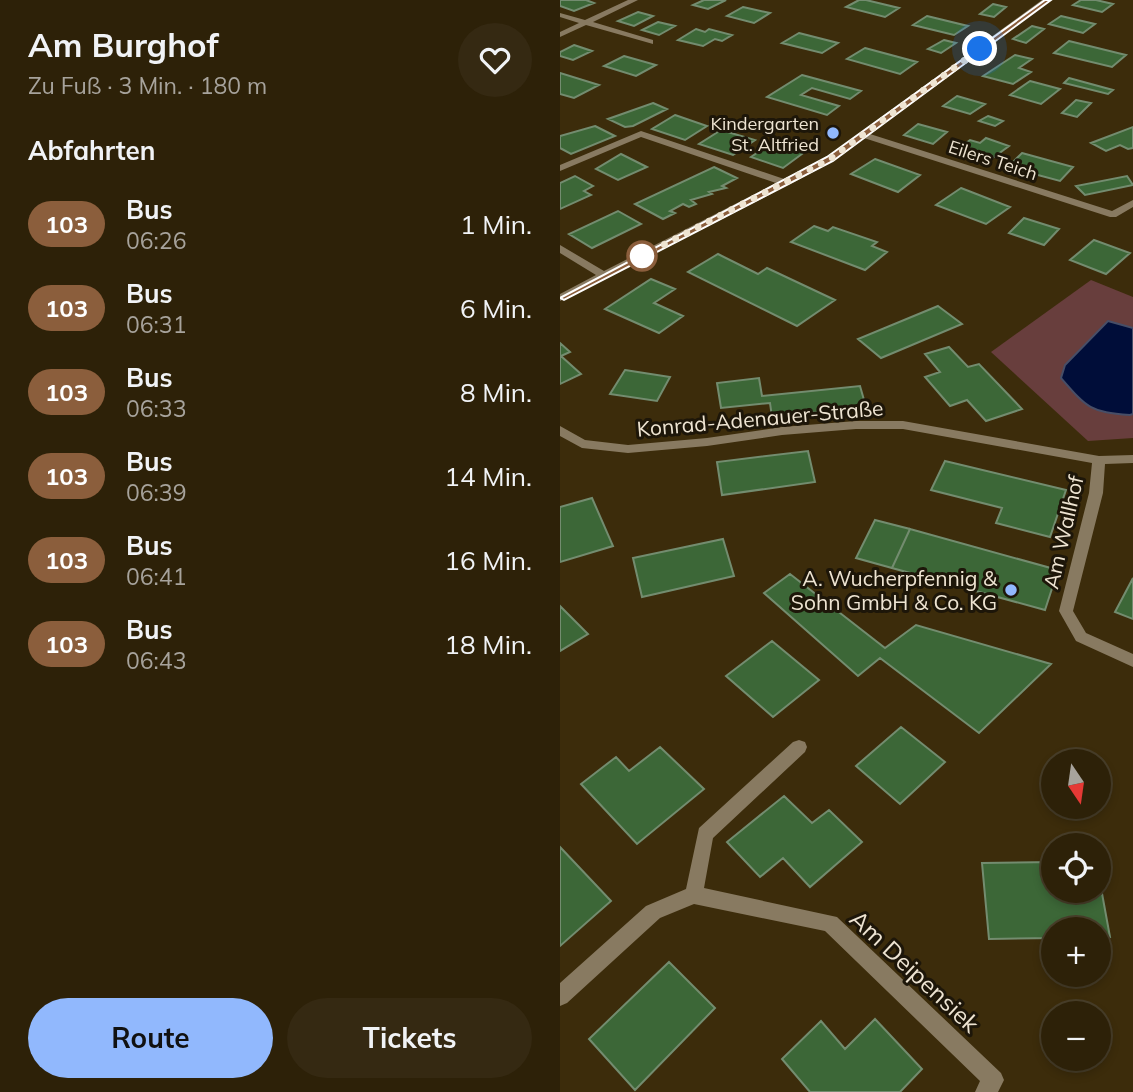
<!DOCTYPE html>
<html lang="de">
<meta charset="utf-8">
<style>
body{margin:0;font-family:Mulish,sans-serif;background:#352912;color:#f1f3f6;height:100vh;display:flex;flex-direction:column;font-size:26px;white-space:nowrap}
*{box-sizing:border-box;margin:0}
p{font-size:23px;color:#a7a39c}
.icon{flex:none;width:38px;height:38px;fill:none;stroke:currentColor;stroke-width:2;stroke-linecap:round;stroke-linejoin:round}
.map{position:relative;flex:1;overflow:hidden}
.drawer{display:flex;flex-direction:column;background:#2d2108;width:560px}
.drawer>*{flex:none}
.badge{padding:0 14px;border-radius:23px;font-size:24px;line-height:46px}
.needle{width:46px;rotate:167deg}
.fabs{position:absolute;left:481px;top:749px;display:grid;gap:14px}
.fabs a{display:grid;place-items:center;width:70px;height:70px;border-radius:50%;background:#2d2108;box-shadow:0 4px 10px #0003,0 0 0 2px #483e29;font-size:35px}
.you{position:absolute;width:35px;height:35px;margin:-18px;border:5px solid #fff;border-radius:50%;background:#1a73e8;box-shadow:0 0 0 10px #1a73e833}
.map>.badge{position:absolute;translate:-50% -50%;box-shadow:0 0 0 4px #fff}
h2{padding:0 28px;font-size:26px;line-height:63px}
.round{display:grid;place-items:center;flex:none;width:74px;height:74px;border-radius:37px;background:#352912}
.overview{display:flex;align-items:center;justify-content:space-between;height:119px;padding:0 28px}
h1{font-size:33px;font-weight:700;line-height:52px}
.primary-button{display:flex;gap:14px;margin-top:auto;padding:14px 28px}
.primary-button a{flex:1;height:80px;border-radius:42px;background:#91b8fd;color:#111;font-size:28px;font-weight:700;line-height:80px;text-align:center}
.primary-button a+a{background:#352912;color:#f1f3f6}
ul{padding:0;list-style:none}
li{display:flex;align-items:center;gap:21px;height:84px;padding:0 28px}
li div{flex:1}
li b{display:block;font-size:26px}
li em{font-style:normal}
li .badge{min-width:77px;font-weight:700;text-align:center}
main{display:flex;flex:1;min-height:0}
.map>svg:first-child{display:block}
.green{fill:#683e3d}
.water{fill:#000d39;stroke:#474e67;stroke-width:2}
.building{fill:#3c6737;stroke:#738c6f;stroke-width:2}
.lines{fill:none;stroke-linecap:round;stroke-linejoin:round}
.street{fill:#887a61;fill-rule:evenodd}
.line{fill:#8b5e3c;stroke:#fff;stroke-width:2}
.walk{stroke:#eee4d2;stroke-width:7;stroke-dasharray:0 12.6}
.poi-dot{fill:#91b8fd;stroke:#1d1609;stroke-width:2.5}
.stop-dot{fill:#fff;stroke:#8b5e3c;stroke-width:3.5}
.labels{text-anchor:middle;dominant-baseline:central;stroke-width:6;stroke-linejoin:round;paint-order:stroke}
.far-poi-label{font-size:18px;fill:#eee4d2;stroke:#1d1609;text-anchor:end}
.far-street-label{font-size:18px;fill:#eee4d2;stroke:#1d1609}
.street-label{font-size:21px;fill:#eee4d2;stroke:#1d1609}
.poi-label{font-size:21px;fill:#eee4d2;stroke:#1d1609;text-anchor:end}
.near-street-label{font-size:24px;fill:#eee4d2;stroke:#1d1609}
</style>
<main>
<section class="drawer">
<div class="overview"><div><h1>Am Burghof</h1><p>Zu Fuß · 3 Min. · 180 m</p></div><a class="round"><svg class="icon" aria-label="heart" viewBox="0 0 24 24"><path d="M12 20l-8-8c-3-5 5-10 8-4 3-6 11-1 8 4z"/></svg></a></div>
<h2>Abfahrten</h2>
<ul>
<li><span class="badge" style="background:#8b5e3c;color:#fff">103</span><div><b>Bus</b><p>06:26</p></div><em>1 Min.</em></li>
<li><span class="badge" style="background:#8b5e3c;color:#fff">103</span><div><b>Bus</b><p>06:31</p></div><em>6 Min.</em></li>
<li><span class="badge" style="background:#8b5e3c;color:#fff">103</span><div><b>Bus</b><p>06:33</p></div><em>8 Min.</em></li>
<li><span class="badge" style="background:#8b5e3c;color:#fff">103</span><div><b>Bus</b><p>06:39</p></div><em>14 Min.</em></li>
<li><span class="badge" style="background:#8b5e3c;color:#fff">103</span><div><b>Bus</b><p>06:41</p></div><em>16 Min.</em></li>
<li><span class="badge" style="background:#8b5e3c;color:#fff">103</span><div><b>Bus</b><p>06:43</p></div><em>18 Min.</em></li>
</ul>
<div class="primary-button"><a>Route</a><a>Tickets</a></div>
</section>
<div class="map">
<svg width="573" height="1092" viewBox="0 0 573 1092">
<rect width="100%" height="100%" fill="#3c2c0b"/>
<path class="green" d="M531,280L573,297V438L528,441L431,352Z"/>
<path class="water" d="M548,321L573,328V414L570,415C530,412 527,408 501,378L505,365Z"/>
<path class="building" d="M0,0H26L34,3L14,11L0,6Z
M144,0H166L148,9L133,5Z
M299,0H306L339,8L325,17L286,7Z
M521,0H536L553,4L542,12L513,5Z
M433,4L446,7L434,17L420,14Z
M183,7L210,13L194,23L167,16Z
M78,12L93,16L74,26L58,21Z
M367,16L408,26L394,35L353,25Z
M501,16L535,24L523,33L489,24Z
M98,22L115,26L99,35L82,30Z
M472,26L484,29L466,43L453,39Z
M136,29L145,32L149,29L172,35L162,41L155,39L143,46L118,40Z
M239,33L278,43L262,53L222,43Z
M384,40L396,43L381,53L368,49Z
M509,41L566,55L552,67L494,53Z
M14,45L32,51L13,60L0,56V52Z
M305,48L357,62L340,74L287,59Z
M455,55L472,59L459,68L471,72L453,84L423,76Z
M64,56L96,65L76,76L44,66Z
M0,73L39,85L14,98L0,94Z
M242,75L301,91L290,99L252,88L241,95L279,106L267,115L207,97Z
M509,78L553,90L548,94L504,83Z
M470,81L500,89L481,104L450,95Z
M397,96L425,104L410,114L383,106Z
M516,100L531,103L517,117L502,113Z
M93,103L107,109L73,126L65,127L48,119Z
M115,115L147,126L125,140L92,129Z
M428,116L443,121L435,126L419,121Z
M358,124L387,132L373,144L344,135Z
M35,126L55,136L11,154L0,148V136Z
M573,127V148L568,149L560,145L546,151L531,143Z
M161,130L195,140L173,155L139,144Z
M426,138L449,146L430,160L396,150L410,140L420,143Z
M213,142L246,151L223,168L191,157Z
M462,153L513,167L500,181L448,167Z
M61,154L87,167L58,180L36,169Z
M315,159L360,175L338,192L291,174Z
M154,167L177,178L162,186L166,188L149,192L152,194L131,200L136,204L129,207L123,204L110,211L115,213L103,219L75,204Z
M15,176L33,186L24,191L31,195L0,209V183Z
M567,176L573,185L525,195L516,186Z
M401,188L450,207L426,224L376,205Z
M58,211L81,224L32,248L9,234Z
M464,218L499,229L484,245L449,233Z
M254,226L268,231L273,227L317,242L312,246L327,252L305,270L231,242Z
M534,240L570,253L546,274L510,260Z
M158,254L198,274L207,268L275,300L237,326L128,272Z
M91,279L115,289L94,303L123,316L99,333L45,309Z
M378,306L402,324L321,358L298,339Z
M0,343L10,352L1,356L21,374L0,384Z
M389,347L408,367L419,364L462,409L426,421L407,400L390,406L365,377L380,372L365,354Z
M65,370L110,377L97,401L50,394Z
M199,378L202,396L300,386L306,407L212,417L210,403L161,408L157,383Z
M248,451L255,482L162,495L157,462Z
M385,461L506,490L490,537L436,523L442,508L371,490Z
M32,498L53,546L0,562V507Z
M315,520L350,529L332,568L296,558Z
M350,529L498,570L485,610L332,568Z
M163,539L174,576L82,597L73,558Z
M230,574L325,648L356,625L491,664L419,733L320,658L298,676L204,593Z
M573,578V619L555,612Z
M0,606L28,634L0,651Z
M212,641L259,680L213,717L166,676Z
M341,727L385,762L340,804L296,766Z
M100,747L144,789L77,844L21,784L56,757L69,771Z
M224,796L252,823L269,810L302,842L250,887L223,858L200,877L167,842Z
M0,847L51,901L0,946Z
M494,862V891H539V877L550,937H539V929H494V938L429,939L422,863Z
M109,962L155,1008L75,1090L29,1039Z
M315,1019L362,1069L340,1092H250L222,1059L261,1021L285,1049Z"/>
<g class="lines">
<path class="street" d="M68,0H78L33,22L93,40V44L26,25L0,37V32L19,23L0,17V13L25,20Z
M482,0H491L310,134L552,211L573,200V207L556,217H550L304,138L273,161L229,185L0,301V294L36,275L0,253V245L44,271L216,183L81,137L0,171V165L81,131L224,179L267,157Z
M296,421H343L539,456L573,455V463L545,464L543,493L513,611L526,633L573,654V667L516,641L499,611L529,493L532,463L343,429H296L222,435L147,446L68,453L22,448L0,436V426L25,440L68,445L147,438L222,427Z
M239,740L245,742L247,747L245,752L153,838L144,888L277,917L441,1073L444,1080L438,1092H415L420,1081L265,931L134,904L100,918L7,1003L0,1006V983L86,906L126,889L139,828L233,742Z"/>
</g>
<path class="line" d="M485,0H491L273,161L4,300L0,298L267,157Z"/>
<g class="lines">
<path class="walk" d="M82,256L270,159L420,49"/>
</g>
<g class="poi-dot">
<circle cx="273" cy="133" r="7"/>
<circle cx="451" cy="590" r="7"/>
</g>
<circle class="stop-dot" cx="82" cy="256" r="14"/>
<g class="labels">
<g class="far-poi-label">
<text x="259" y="123">Kindergarten<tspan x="259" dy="21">St. Altfried</tspan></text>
</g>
<g class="far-street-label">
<text transform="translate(433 160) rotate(18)">Eilers Teich</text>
</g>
<g class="street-label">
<text transform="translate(200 418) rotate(-5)">Konrad-Adenauer-Straße</text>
<text transform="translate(503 532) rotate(-77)">Am Wallhof</text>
</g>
<g class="poi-label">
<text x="437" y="578">A. Wucherpfennig &amp;<tspan x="437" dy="24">Sohn GmbH &amp; Co. KG</tspan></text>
</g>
<g class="near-street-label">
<text transform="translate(355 971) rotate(43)">Am Deipensiek</text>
</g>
</g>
</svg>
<div class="fabs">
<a><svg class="needle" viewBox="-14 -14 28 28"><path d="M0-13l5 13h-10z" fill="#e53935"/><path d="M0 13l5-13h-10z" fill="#a7a39c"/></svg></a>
<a><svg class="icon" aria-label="locate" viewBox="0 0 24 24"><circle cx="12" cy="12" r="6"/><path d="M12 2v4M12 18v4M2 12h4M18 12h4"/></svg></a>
<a>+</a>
<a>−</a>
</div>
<div class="you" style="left:420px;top:49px"></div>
</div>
</main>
